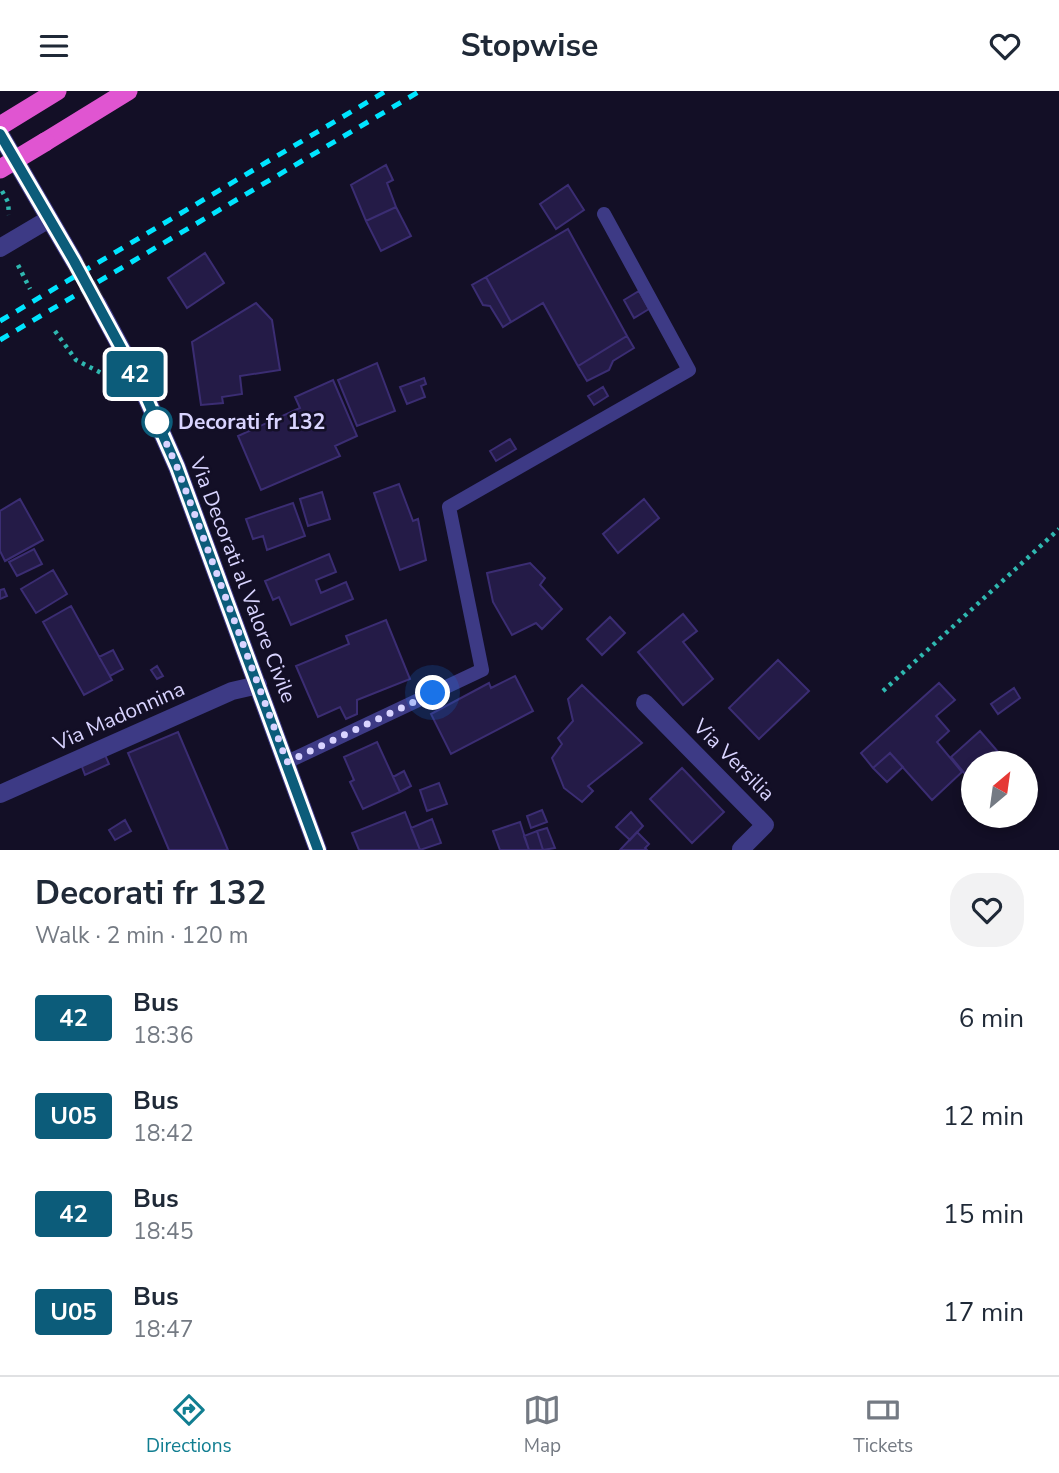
<!DOCTYPE html>
<meta charset="utf-8">
<style>
body{margin:0;font-family:"Nunito Sans",sans-serif;background:#f2f2f3;color:#1f2937;height:100vh;display:flex;flex-direction:column;font-size:26px;white-space:nowrap}
*{box-sizing:border-box;margin:0}
p{font-size:23px;color:#747a83}
.icon{flex:none;width:38px;height:38px;fill:none;stroke:currentColor;stroke-width:2;stroke-linecap:round;stroke-linejoin:round}
.map{position:relative;height:759px;overflow:hidden}
.sheet{display:flex;flex-direction:column;background:#fff;flex:1}
.sheet>*{flex:none}
.badge{padding:0 14px;border-radius:5px;font-size:24px;line-height:46px}
.needle{width:46px;rotate:29deg}
.fabs{position:absolute;left:961px;top:660px;display:grid;gap:14px}
.fabs a{display:grid;place-items:center;width:77px;height:77px;border-radius:50%;background:#fff;box-shadow:0 4px 10px #0003;font-size:35px}
.you{position:absolute;width:35px;height:35px;margin:-18px;border:5px solid #fff;border-radius:50%;background:#1a73e8;box-shadow:0 0 0 10px #1a73e833}
.map>.badge{position:absolute;translate:-50% -50%;box-shadow:0 0 0 4px #fff}
.round{display:grid;place-items:center;flex:none;width:74px;height:74px;border-radius:28px;background:#f2f2f3}
.overview{display:flex;align-items:center;justify-content:space-between;height:119px;padding:0 35px}
h1{font-size:33px;font-weight:700;line-height:52px}
ul{padding:0;list-style:none}
li{display:flex;align-items:center;gap:21px;height:98px;padding:0 35px}
li div{flex:1}
li b{display:block;font-size:26px}
li em{font-style:normal}
li .badge{min-width:77px;font-weight:700;text-align:center}
header{display:flex;justify-content:space-between;align-items:center;height:91px;padding:0 35px;background:#fff;font-size:32px;font-weight:700}
.dock{display:flex;justify-content:space-around;align-items:center;height:98px;border-top:2px solid #e0e1e3;background:#fff;font-size:19px;color:#747a83}
.dock a{display:grid;justify-items:center;gap:4px}
.dock .on{color:#117e91}
.map>svg:first-child{display:block}
.building{fill:#241b47;stroke:#3b2d73;stroke-width:2}
.lines{fill:none;stroke-linecap:round;stroke-linejoin:round}
.tertiary-tunnel{stroke:#312d47;stroke-width:18;stroke-dasharray:18 9;stroke-linecap:butt}
.path{stroke:#2fb8b0;stroke-width:4.5;stroke-dasharray:3.5 5;stroke-linecap:butt}
.service{stroke:#3d3a85;stroke-width:14}
.minor{stroke:#3d3a85;stroke-width:18}
.tertiary{stroke:#3d3a85;stroke-width:18}
.trunk{stroke:#e055d1;stroke-width:19}
.rail{stroke:#00e5ff;stroke-width:5;stroke-dasharray:10 9;stroke-linecap:butt}
.trunk-bridge{stroke:#e055d1;stroke-width:19}
.line-casing{stroke:#fff;stroke-width:16}
.line{stroke:#0c5c7a;stroke-width:10}
.walk{stroke:#d9d4ff;stroke-width:7;stroke-dasharray:0 12.6}
.stop-dot{fill:#fff;stroke:#0c5c7a;stroke-width:3.5}
.labels{text-anchor:middle;dominant-baseline:central;stroke-width:5;stroke-linejoin:round;paint-order:stroke}
.stop-label{font-size:21px;font-weight:bold;fill:#d9d4ff;stroke:#130f26;text-anchor:start}
.street-label{font-size:21px;fill:#d9d4ff;stroke:#130f26}
</style>
<header><svg class="icon" aria-label="menu" viewBox="0 0 24 24"><path d="M4 6h16M4 12h16M4 18h16"/></svg>Stopwise<svg class="icon" aria-label="heart" viewBox="0 0 24 24"><path d="M12 20l-8-8c-3-5 5-10 8-4 3-6 11-1 8 4z"/></svg></header>
<div class="map">
<svg width="1059" height="759" viewBox="0 0 1059 759">
<rect width="100%" height="100%" fill="#130f26"/>
<path class="building" d="M386,74L393,89L387,92L396,116L366,130L351,94Z
M568,94L584,119L556,138L540,113Z
M396,116L411,145L381,160L366,130Z
M568,138L627,245L578,275L543,212L511,231L486,186Z
M205,162L224,192L187,217L168,187Z
M486,186L511,231L503,236L490,215L483,214L472,194Z
M639,200L649,218L634,227L624,209Z
M256,212L272,229L280,279L240,285L242,303L222,306L223,312L201,314L192,251Z
M627,245L634,257L613,270L609,279L587,290L578,275Z
M377,272L395,320L357,335L338,289Z
M424,287L426,293L421,295L425,306L407,313L400,296Z
M333,289L357,345L335,355L340,365L261,399L238,345L300,317L295,306Z
M603,296L608,305L594,314L588,305Z
M510,348L516,358L496,370L490,360Z
M399,393L413,430L418,428L426,469L400,479L374,402Z
M322,401L330,428L308,435L300,408Z
M20,408L43,449L5,470L0,460V420Z
M644,408L659,427L618,462L603,443Z
M293,412L305,445L267,459L263,445L253,448L246,428Z
M34,458L42,473L17,485L9,471Z
M329,463L336,481L316,489L321,502L346,491L353,508L291,534L279,506L273,509L265,490Z
M530,472L545,487L540,494L562,518L542,538L536,532L512,544L493,511L487,482Z
M53,479L67,503L36,522L21,498Z
M4,498L7,505L0,508V499Z
M71,515L112,589L84,604L43,531Z
M683,523L697,540L683,551L713,588L683,614L638,561Z
M610,526L625,542L602,564L587,548Z
M386,529L410,588L357,609V623L346,628L340,616L318,626L296,575L349,553L346,545Z
M113,559L123,578L110,585L99,566Z
M778,569L809,600L759,648L729,617Z
M157,575L163,585L157,588L151,579Z
M515,585L533,620L451,663L431,623L489,592L491,597Z
M939,592L955,609L936,625L949,640L937,651L962,681L932,709L890,662L873,677L861,662Z
M582,594L642,652L588,695L593,700L582,711L564,697L552,667L562,653L558,647L573,630L568,608Z
M1014,597L1020,607L998,623L991,613Z
M980,640L999,662L989,672H973V686L970,689L951,666Z
M178,641L221,742L228,759H169L128,662Z
M377,651L400,701L363,718L350,691L354,689L344,666Z
M890,662L903,676L887,691L873,677Z
M105,664L109,673L85,684L81,673Z
M682,677L724,721L692,752L650,708Z
M404,680L411,695L400,701L393,686Z
M439,692L447,713L427,720L420,699Z
M542,719L547,731L531,737L527,725Z
M405,721L420,759H359L352,742Z
M631,721L643,735L630,749L616,736Z
M432,728L441,752L420,759L411,737Z
M125,729L131,740L115,749L109,739Z
M520,731L529,759H500L493,740Z
M547,737L555,757L543,759L537,740Z
M537,740L543,759H529L524,745Z
M637,741L649,753L645,757L647,759H620Z"/>
<g class="lines">
<path class="tertiary-tunnel" d="M74,170L97,212"/>
<path class="path" d="M2,100L8,111L9,124
M18,174L30,198
M55,240L76,269L109,286
M883,600L1059,438"/>
<path class="service" d="M287,671L482,579L449,416L689,279L604,123"/>
<path class="minor" d="M0,157L49,128
M645,612L765,734L741,758
M0,703L232,600L258,594"/>
<path class="tertiary" d="M0,43L74,170
M97,212L139,290L177,376L318,759"/>
<path class="trunk" d="M0,35L57,0
M45,51L128,0"/>
<path class="rail" d="M0,230L386,0
M0,249L420,0"/>
<path class="trunk-bridge" d="M0,78L45,51"/>
</g>
<g class="lines">
<g class="line-casing">
<path id="line" d="M0,43L74,170L139,290L177,376L318,759"/>
</g>
<use href="#line" class="line"/>
<path class="walk" d="M157,331L154,325L177,376L287,671L433,602"/>
</g>
<circle class="stop-dot" cx="157" cy="331" r="14"/>
<g class="labels">
<g class="stop-label">
<text x="178" y="331">Decorati fr 132</text>
</g>
<g class="street-label">
<text transform="translate(243 489) rotate(69)">Via Decorati al Valore Civile</text>
<text transform="translate(119 625) rotate(-24)">Via Madonnina</text>
<text transform="translate(734 669) rotate(45)">Via Versilia</text>
</g>
</g>
</svg>
<div class="fabs">
<a><svg class="needle" viewBox="-14 -14 28 28"><path d="M0-13l5 13h-10z" fill="#e53935"/><path d="M0 13l5-13h-10z" fill="#747a83"/></svg></a>
</div>
<div class="you" style="left:433px;top:602px"></div>
<b class="badge" style="left:135px;top:283px;background:#0c5c7a;color:#fff">42</b>
</div>
<section class="sheet">
<div class="overview"><div><h1>Decorati fr 132</h1><p>Walk · 2 min · 120 m</p></div><a class="round"><svg class="icon" aria-label="heart" viewBox="0 0 24 24"><path d="M12 20l-8-8c-3-5 5-10 8-4 3-6 11-1 8 4z"/></svg></a></div>
<ul>
<li><span class="badge" style="background:#0c5c7a;color:#fff">42</span><div><b>Bus</b><p>18:36</p></div><em>6 min</em></li>
<li><span class="badge" style="background:#0c5c7a;color:#fff">U05</span><div><b>Bus</b><p>18:42</p></div><em>12 min</em></li>
<li><span class="badge" style="background:#0c5c7a;color:#fff">42</span><div><b>Bus</b><p>18:45</p></div><em>15 min</em></li>
<li><span class="badge" style="background:#0c5c7a;color:#fff">U05</span><div><b>Bus</b><p>18:47</p></div><em>17 min</em></li>
</ul>
</section>
<nav class="dock">
<a class="on"><svg class="icon" aria-label="directions" viewBox="0 0 24 24"><path d="M12 3l9 9-9 9-9-9zM9 14v-3h6M13 9l2 2-2 2"/></svg>Directions</a>
<a><svg class="icon" aria-label="map" viewBox="0 0 24 24"><path d="M3 6l6-2 6 2 6-2v14l-6 2-6-2-6 2zM9 4v14M15 6v14"/></svg>Map</a>
<a><svg class="icon" aria-label="tickets" viewBox="0 0 24 24"><path d="M3 7h18v10H3zM15 7v10"/></svg>Tickets</a>
</nav>
